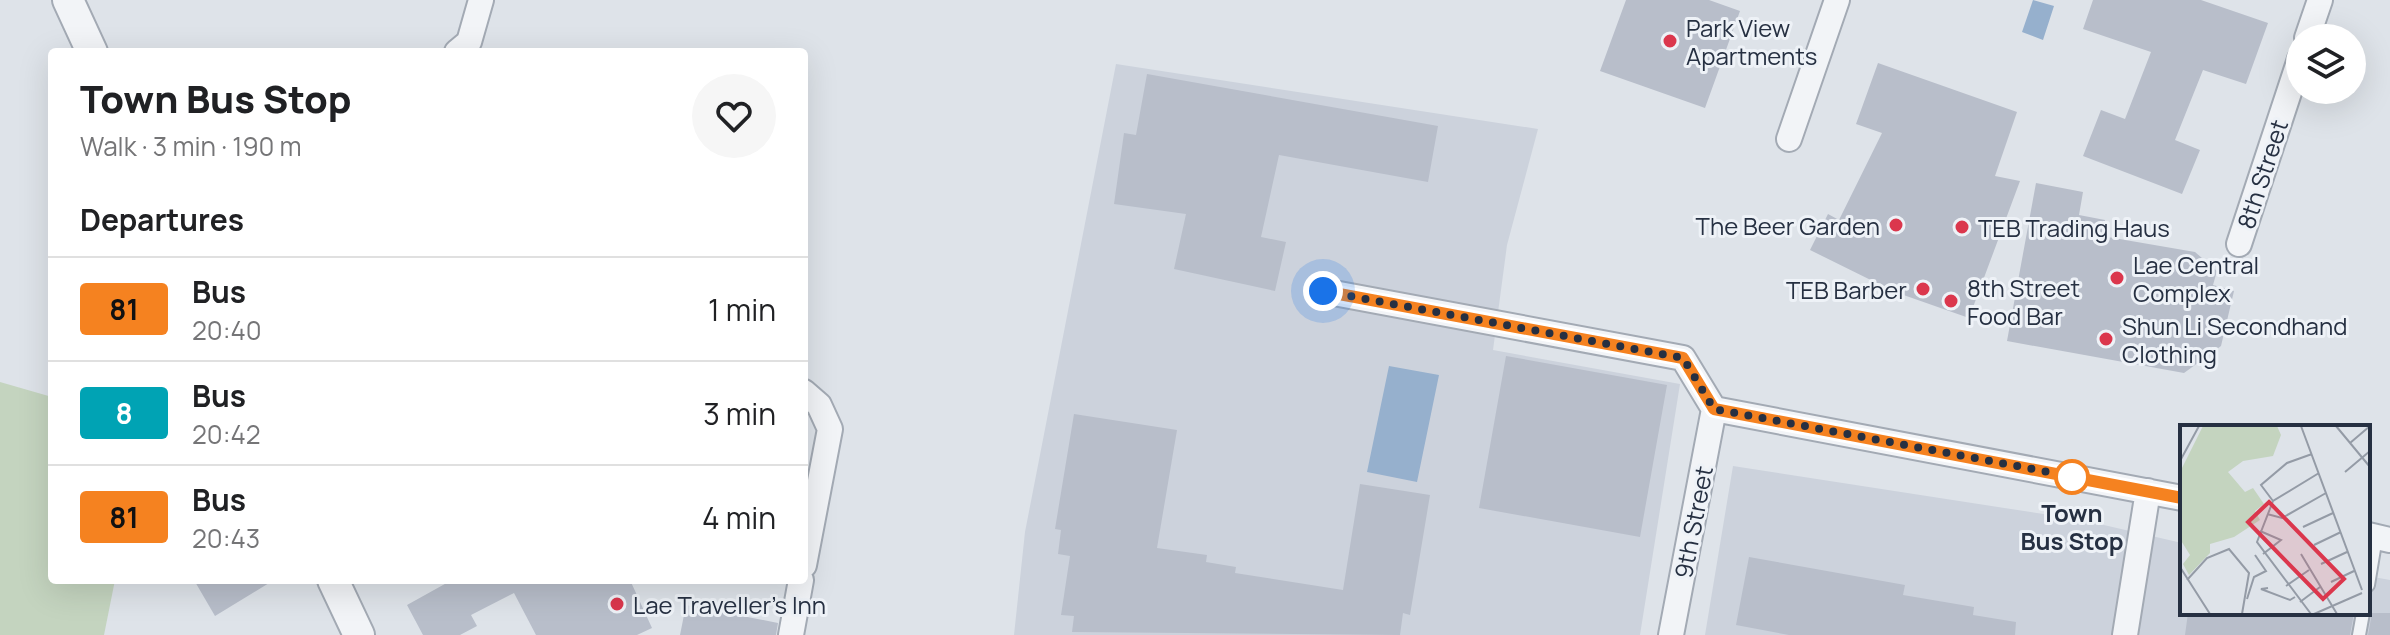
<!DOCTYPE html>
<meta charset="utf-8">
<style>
body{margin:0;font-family:Manrope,sans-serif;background:#f6f6f6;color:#202124;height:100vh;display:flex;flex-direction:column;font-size:30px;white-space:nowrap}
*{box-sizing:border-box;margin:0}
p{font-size:26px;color:#757577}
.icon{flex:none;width:44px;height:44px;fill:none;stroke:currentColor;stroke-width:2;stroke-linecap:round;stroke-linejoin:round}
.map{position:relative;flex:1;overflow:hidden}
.side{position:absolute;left:48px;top:48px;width:760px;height:536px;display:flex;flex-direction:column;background:#fff;border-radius:8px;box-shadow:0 8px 32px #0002}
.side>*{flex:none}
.badge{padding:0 16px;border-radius:6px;font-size:28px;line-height:52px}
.buttons{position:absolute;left:2286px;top:24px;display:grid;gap:16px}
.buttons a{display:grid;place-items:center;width:80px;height:80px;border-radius:50%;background:#fff;box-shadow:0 8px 32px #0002;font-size:40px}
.you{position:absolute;width:40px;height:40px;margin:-20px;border:6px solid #fff;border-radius:50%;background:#1a73e8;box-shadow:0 0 0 12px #1a73e833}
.map>.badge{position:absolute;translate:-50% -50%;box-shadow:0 0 0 4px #fff}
h2{padding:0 32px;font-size:30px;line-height:72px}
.round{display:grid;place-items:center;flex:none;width:84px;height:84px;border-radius:42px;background:#f6f6f6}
.overview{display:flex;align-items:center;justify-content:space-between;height:136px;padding:0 32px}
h1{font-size:38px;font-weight:800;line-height:60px}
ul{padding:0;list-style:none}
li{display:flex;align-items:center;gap:24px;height:104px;padding:0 32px;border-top:2px solid #e0e0e0}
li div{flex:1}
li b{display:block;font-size:30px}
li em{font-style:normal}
li .badge{min-width:88px;font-weight:700;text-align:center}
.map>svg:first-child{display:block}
.built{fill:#ccd2dc}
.green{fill:#c4d4bf}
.water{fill:#96b0cd}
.building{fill:#b8beca}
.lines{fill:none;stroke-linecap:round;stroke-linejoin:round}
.service-casing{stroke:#a3aab4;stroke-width:16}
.minor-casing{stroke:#a3aab4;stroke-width:28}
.tertiary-casing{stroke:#a3aab4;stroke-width:34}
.service{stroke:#f2f4f7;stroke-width:12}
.minor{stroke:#f2f4f7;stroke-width:24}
.tertiary{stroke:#f2f4f7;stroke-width:30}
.line-casing{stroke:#fff;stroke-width:18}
.line{stroke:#f58220;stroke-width:12}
.walk{stroke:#263042;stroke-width:8;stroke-dasharray:0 14.4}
.poi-dot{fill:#db374d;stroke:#eef2f7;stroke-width:3}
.stop-dot{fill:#fff;stroke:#f58220;stroke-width:4}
.labels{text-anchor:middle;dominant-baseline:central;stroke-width:6;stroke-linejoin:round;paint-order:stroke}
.poi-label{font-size:24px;fill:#263042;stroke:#eef2f7;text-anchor:start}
.street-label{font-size:24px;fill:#263042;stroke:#eef2f7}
.stop-label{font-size:24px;font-weight:bold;fill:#263042;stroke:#eef2f7}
.inset-road{fill:none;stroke:#949ba6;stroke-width:2}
.view{fill:#db374d;fill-opacity:0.15;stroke:#db374d;stroke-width:4}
.inset-edge{fill:none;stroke:#263042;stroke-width:4}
</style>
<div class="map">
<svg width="2390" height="635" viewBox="0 0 2390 635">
<rect width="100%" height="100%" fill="#dee3e9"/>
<path class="built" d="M1116,64L1538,129L1507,245L1493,350L1680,384L1640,635H1014L1025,532Z
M1733,466L2082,520L2182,543V613H2368V576L2390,580V635H1705Z"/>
<path class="green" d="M0,382L52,397V580H115L104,635H0Z"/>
<path class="water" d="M2033,0L2054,6L2043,40L2022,32Z
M1389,366L1439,375L1417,482L1367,472Z"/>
<path class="building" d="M1626,0H1709L1740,11L1705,108L1600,71Z
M2093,0H2201L2268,23L2246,84L2203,70L2175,140L2200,150L2182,194L2083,156L2101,110L2125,119L2151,52L2083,29Z
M1878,63L2017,112L1995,176L2020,181L1969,318L1895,292L1810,250L1828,214L1839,220L1882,133L1856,124Z
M1147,74L1438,126L1428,182L1279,155L1261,237L1286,242L1275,291L1174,269L1186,214L1114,204L1124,133L1136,135Z
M2036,183L2083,192L2079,215L2105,220L2102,236L2195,252L2217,271L2213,285L2234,291L2221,346L2184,373L2007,341Z
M1506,356L1667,385L1640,537L1479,508Z
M1074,414L1177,430L1157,548L1207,555L1206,562L1236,567L1235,573L1343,590L1360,484L1430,495L1410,615L1403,613L1400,635L1072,632L1074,616L1061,615L1070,556L1058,554L1061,530L1055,529Z
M1749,557L1905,585L1903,595L1974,607L1973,615L2016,622L2015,635H1789L1736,625Z
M194,580H274L215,616Z
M452,580H630L652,628L637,635H536L514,593L471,615L477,626L460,635H423L407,605Z
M686,605L778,623L776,635H680Z
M2188,613H2354L2350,635H2185Z
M2372,613H2390V635H2368Z"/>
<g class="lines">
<g class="service-casing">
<path id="service" d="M2368,585L2376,537
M2359,635L2363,613"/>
</g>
<g class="minor-casing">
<path id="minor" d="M2307,38L2320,0
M457,52L469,42L481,0
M1789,139L1837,0
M2239,244L2300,59
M1323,291L1683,358L1714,409L2182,498
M804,392L819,405L830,429L804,565
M2368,535L2390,540
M791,635L801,580
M1671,635L1714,409
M2125,635L2148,491"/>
</g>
<g class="tertiary-casing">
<path id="tertiary" d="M68,0L92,52
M333,580L359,635"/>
</g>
<use href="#service" class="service"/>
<use href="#minor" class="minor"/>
<use href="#tertiary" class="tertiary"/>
</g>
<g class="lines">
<g class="line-casing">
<path id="line" d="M1323,291L1683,358L1714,409L2182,498"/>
</g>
<use href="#line" class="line"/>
<path class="walk" d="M1323,291L1683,358L1714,409L2086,479L2072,477"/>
</g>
<g class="poi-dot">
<circle cx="1670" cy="41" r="8"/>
<circle cx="1896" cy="225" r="8"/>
<circle cx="1962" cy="227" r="8"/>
<circle cx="2117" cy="278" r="8"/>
<circle cx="1923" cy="289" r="8"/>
<circle cx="1951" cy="301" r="8"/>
<circle cx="2106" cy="339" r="8"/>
<circle cx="617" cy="604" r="8"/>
</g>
<circle class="stop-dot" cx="2072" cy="477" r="16"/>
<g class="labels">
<g class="poi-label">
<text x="1686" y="27">Park View<tspan x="1686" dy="28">Apartments</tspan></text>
<text x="1880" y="225" text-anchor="end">The Beer Garden</text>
<text x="1978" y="227">TEB Trading Haus</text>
<text x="2133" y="264">Lae Central<tspan x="2133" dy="28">Complex</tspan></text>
<text x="1967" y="287">8th Street<tspan x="1967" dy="28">Food Bar</tspan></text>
<text x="1907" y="289" text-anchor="end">TEB Barber</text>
<text x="2122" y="325">Shun Li Secondhand<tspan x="2122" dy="28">Clothing</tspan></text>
<text x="633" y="604">Lae Traveller's Inn</text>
</g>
<g class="street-label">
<text transform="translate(2262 174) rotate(-72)">8th Street</text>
<text transform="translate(1693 522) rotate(-79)">9th Street</text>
</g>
<g class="stop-label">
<text x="2072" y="512">Town<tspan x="2072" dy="28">Bus Stop</tspan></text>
</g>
</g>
<g transform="translate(2180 425)">
<rect width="190" height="190" fill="#dee3e9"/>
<path d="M23,1H97L101,10L93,31L63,36L48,47L65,67L73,63L84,79L75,86L80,95L54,112L30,119V128L9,150L3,139L10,130L0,114V47Z" fill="#c4d4bf"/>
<path class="inset-road" d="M121,1L182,165M156,1L190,42M170,18L190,1M0,36L19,1M165,47L190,26M93,76L81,60L107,38L132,29M87,89L102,93L146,68M123,102L153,88M80,106L101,115L83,129M134,120L161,107M121,129L157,189M141,139L167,127M0,142L30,189M7,155L27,133L49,124L69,148L62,189M151,157L174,146M106,161L129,145M88,163L81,164L110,175L115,172M67,174L74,152L86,146L75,130M120,177L140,162M131,189L77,117L93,76L139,48M134,189L182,168"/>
<path class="view" d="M89,77L164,154L143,174L68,97Z"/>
<rect width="190" height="190" class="inset-edge"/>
</g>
</svg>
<div class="buttons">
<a><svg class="icon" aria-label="layers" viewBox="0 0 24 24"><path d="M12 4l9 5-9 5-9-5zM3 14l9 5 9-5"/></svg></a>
</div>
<div class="you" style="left:1323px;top:291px"></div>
<section class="side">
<div class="overview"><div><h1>Town Bus Stop</h1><p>Walk · 3 min · 190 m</p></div><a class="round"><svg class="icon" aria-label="heart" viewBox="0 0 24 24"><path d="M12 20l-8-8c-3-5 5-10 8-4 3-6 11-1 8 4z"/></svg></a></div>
<h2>Departures</h2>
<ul>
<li><span class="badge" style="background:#f58220;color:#111">81</span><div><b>Bus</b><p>20:40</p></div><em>1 min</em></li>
<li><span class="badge" style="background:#00a3b4;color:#fff">8</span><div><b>Bus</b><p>20:42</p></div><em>3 min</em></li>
<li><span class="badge" style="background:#f58220;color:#111">81</span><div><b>Bus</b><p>20:43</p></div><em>4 min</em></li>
</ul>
</section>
</div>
